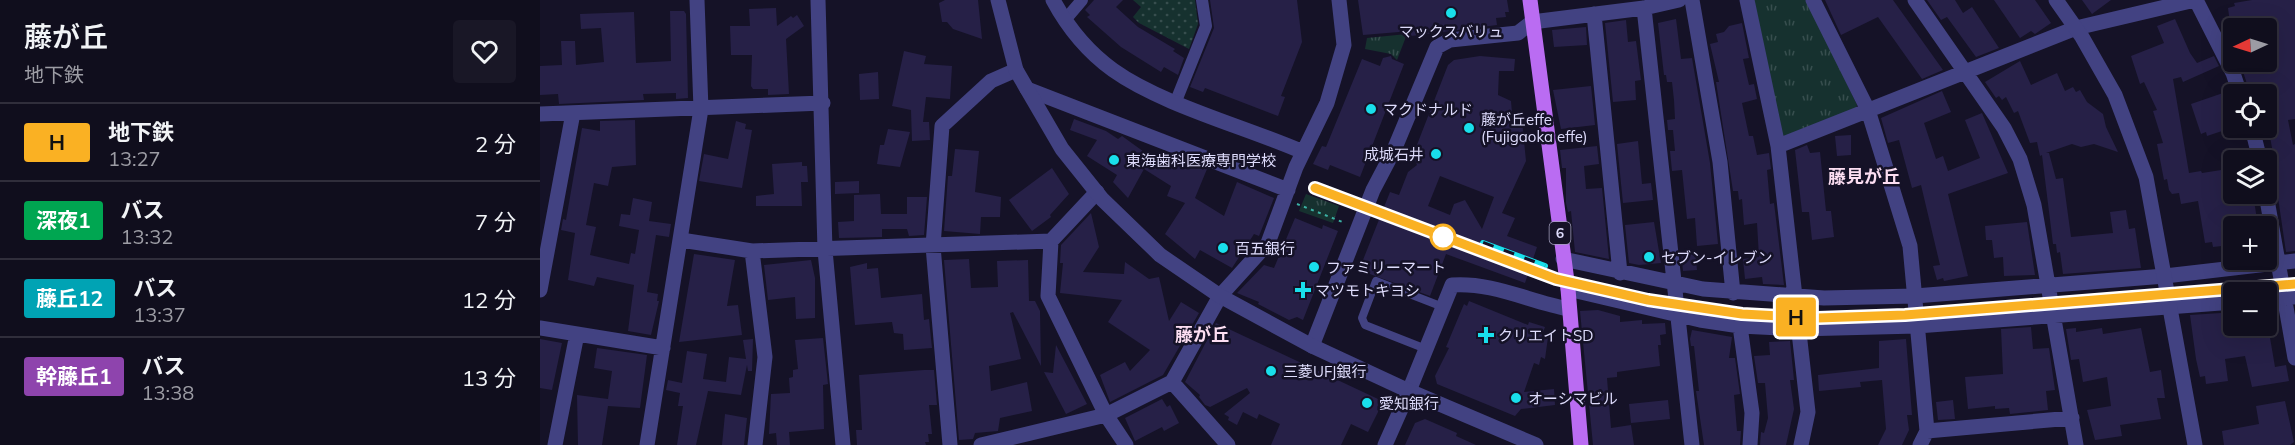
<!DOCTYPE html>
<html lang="ja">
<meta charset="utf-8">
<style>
body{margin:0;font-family:Mulish,"Noto Sans JP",sans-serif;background:#191726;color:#f1f3f6;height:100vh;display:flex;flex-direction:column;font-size:22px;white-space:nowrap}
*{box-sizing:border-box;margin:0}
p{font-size:20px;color:#9c9ca4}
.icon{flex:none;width:33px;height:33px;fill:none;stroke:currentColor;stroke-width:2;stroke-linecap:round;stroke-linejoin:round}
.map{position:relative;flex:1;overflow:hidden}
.panel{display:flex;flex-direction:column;background:#100e1d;width:540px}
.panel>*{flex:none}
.badge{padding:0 12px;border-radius:4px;font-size:21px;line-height:39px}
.needle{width:39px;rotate:266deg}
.controls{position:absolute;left:1683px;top:18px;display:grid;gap:12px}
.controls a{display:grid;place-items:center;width:54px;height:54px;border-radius:6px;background:#100e1d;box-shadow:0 6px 24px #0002,0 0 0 2px #302e3b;font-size:30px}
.map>.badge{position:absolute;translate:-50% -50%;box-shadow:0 0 0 3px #fff}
.round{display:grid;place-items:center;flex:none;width:63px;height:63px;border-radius:6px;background:#191726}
.summary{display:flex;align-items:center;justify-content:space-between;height:102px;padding:0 24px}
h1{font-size:28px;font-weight:600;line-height:45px}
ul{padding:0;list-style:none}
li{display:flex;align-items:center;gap:18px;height:78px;padding:0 24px;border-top:2px solid #302e3b}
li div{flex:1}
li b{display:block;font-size:22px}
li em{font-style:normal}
li .badge{min-width:66px;font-weight:700;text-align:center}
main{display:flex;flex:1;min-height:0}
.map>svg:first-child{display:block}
.park{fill:url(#park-tufts)}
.garden{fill:url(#garden-dots)}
.building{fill:#262047;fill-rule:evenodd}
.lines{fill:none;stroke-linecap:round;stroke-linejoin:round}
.path{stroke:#3bb1a4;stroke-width:2;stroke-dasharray:3 4.5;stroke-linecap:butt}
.service{stroke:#424282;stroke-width:8}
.pedestrian{stroke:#424282;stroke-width:12}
.minor{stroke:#424282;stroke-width:15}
.tertiary{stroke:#424282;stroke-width:15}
.primary{stroke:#ba6cf2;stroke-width:15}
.rail-casing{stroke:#19dfeb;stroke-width:6}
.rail{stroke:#151227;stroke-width:4;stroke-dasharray:11;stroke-linecap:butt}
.line-casing{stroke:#fff;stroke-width:14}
.line{stroke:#fab123;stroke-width:9}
.poi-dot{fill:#19dfeb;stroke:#151227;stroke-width:2}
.stop-dot{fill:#fff;stroke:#fab123;stroke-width:3}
.labels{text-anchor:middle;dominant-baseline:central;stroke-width:5;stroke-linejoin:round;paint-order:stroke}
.shield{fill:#151227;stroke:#a29fbc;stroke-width:1.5}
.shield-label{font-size:14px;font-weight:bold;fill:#dedcfc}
.poi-label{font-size:15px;fill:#dedcfc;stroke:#151227;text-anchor:start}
.quarter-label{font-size:18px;font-weight:bold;fill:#fcdef2;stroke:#151227}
</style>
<main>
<section class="panel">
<div class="summary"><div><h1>藤が丘</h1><p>地下鉄</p></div><a class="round"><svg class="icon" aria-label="heart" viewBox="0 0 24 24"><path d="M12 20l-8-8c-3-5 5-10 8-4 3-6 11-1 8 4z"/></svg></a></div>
<ul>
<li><span class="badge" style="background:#fab123;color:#111">H</span><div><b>地下鉄</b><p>13:27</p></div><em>2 分</em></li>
<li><span class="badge" style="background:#00a651;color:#fff">深夜1</span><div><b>バス</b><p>13:32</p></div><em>7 分</em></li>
<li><span class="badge" style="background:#00a3b4;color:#fff">藤丘12</span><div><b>バス</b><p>13:37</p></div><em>12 分</em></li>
<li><span class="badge" style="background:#8e44ad;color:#fff">幹藤丘1</span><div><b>バス</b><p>13:38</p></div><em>13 分</em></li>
</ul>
</section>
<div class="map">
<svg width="1755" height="445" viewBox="0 0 1755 445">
<defs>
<pattern id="park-tufts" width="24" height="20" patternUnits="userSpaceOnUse" patternTransform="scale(1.5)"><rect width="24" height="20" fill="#16312f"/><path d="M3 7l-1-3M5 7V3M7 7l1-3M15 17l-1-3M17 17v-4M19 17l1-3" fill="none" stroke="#374e4e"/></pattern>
<pattern id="garden-dots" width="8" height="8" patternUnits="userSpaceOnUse" patternTransform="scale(1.5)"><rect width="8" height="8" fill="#16312f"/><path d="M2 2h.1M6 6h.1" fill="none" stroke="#374e4e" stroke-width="1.8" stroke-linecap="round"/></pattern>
</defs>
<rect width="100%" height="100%" fill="#151227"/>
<path class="park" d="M1214,0H1267L1317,105L1315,111L1245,137L1241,134Z
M867,34L857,60L851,54L825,49L827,38Z
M766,194L799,206L793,223L759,211Z"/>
<path class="garden" d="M593,0H655L658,24L649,49L599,23L593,17L601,7Z"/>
<path class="building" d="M405,0H438L442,39L413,29L407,22H402L399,3Z
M554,0H583L576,7L598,27L635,49L633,51L644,58L638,75L624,67L621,72L581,47L547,17L550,15L545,10Z
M670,0H757L762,42L741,96L745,97L738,116L665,88L663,92L650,87L674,28Z
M818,0H967L969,12H965L966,17L956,18L957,25L871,36V31L823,35Z
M1285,0H1353L1403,70L1382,79L1338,17L1301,35Z
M1387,0H1415L1423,13L1432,7L1459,48L1436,57L1407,17L1401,20Z
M1454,0H1495L1511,23L1495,34L1491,31L1480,38Z
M1542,0H1571L1552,14Z
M1712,0H1755V119L1748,120L1753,145L1755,144V251L1746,252L1735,177L1737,176L1729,131H1726V94H1721L1719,82L1707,84L1700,62H1726V28H1697L1695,22L1690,23L1688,8L1695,6L1694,3Z
M236,8L237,26L251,16L253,18L257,15L264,26L246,39L249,94L228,95V89H213L211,86L212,55H191L190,26H210L209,9Z
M130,11H144L146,14L148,98L136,99V93L103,94L104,100L19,104L18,94L0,95V66L22,65L21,41H35L36,65L64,62L61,28L41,29L40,14L94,12L96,63L131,61Z
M1136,19L1141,59L1152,58L1170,163L1178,244L1157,246L1155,218L1147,219L1142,170L1132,171L1130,151H1135L1133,130H1128L1127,120L1135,119L1134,100L1132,82H1127L1126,75H1124L1118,23Z
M1635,19L1650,53L1657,63L1674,56L1679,66L1643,82L1641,77L1633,79L1649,173L1661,171L1662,173L1694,168V194H1713L1718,226H1694V248L1683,250L1682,246L1673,247L1672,242L1665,243L1658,201L1641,204L1639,193L1632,194L1629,190L1627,179L1624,180L1617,144L1623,143L1613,111L1617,110L1604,82L1600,84L1591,56L1624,43L1617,26Z
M1086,20L1088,42L1096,41L1101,80L1095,81L1096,100L1073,102L1065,23Z
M1202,23L1209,58L1203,59L1209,85L1214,84L1217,99L1202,103L1209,136H1213L1217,155L1229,153L1231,169L1227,170L1230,204L1234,203L1244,285L1223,284L1222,277L1205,279L1203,259L1219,257L1217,223L1204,225L1202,199L1199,200L1198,191H1193L1176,82H1179L1170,44L1178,42L1176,34L1184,32L1189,26Z
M1046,27L1047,45L1014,47L1012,30Z
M364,51L386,56L384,64L412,66L410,99L386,97L383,122H389L390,140L372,141L371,110L352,106Z
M851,56L852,59L864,64L820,177L790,165L788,170L773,164L782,146L786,147L822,59L840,66L843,58Z
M940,56L975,59L974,71H959L958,95L971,101L972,113L981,111L986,161L962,213L975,218L967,236L997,247L985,283L906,254L890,296L819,270L850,192L859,195L868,172L877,165L873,155L908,65L914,60ZM900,176L954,197L942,229L925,200L914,204L910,215L888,206Z
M1480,61L1491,85L1517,73L1525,91L1533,87L1536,92L1540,90L1547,102L1563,114L1566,127L1578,152L1554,144L1541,147L1532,144L1506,153H1509L1516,179L1523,178L1531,237L1573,233L1570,212L1586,210L1589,229L1595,228L1601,268L1523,274L1520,252L1517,253L1516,244H1513L1502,155L1500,156L1497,142L1490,143L1478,111L1474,113L1466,97L1462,100L1459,96L1456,98L1445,82Z
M338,72L339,99L320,100L319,74Z
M1051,86L1055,125L1021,129L1013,90Z
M1402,91L1411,112L1384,123L1396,159L1403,156L1408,171L1440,158L1425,120L1442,113L1468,173L1408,194L1428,276L1404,281L1403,278L1397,280L1393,266L1400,265L1381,185L1372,188L1359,140L1348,143L1341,118Z
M1683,93L1689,109L1686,110L1690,122L1686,124L1688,129L1667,136L1666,132L1661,134L1651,104Z
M534,119L566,131L578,139L582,136L611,157L613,154L627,163L629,159L640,163L642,159L667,169L655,198L684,216L697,182L734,198L719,236L714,234L692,268L660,250L655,259L625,234L645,203L627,196L631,186L604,169L588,198L573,182L577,175L547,156L557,140L530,130Z
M95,120L96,165L72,167L68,186L54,183L46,225L56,227L50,255L89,264L91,253L95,254L99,230L79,226L81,214L90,215L93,198L112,202L109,221L131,224L129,237L116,235L107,292L118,294L117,301H119L111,335L88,331L94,285L57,277L54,286L28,280L35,233L21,230L23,219L26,220L42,128L60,131V121Z
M196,121L206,124L205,129L212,130L202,188L159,181L164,154L188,159Z
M348,129L370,132L360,167L337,164L340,145H344Z
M1311,135V155L1297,156L1295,136Z
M1098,141L1102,184L1111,183L1113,200L1083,203L1077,144Z
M1267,145L1270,153L1280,152L1286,211H1291L1294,237L1272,240L1269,212H1262L1255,150Z
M1057,146L1059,164L1044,166L1046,189L1062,188L1069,259L1035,252L1031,211L1028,212L1026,203V168H1022L1020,150Z
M415,149L439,151L435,192L461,197L460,217H441L440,234L404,231L408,176H412Z
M262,162V166H267L268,182H261L262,206H216V196L234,194L232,164Z
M512,168L529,194L510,215L511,217L492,231L469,200Z
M319,181V193L295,194V182Z
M340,194L341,214H367V197H387L384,235L369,236L367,229H342V237L299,238L298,222L314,221V195Z
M551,213L559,247L543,272L584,274L585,262L609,279L619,277L629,321L641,302L659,313L623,375L570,402L560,375L585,362L590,371L610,350L568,322L582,300L520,293L523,263H520L521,245Z
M755,218L782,229L783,225L798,231L763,320L757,317L749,320L718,304L719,302L697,293L724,265L734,268Z
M1114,222L1121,263L1099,265L1089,263L1085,225Z
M1487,222L1495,275L1464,276L1463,257L1454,258L1452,240H1446L1445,226Z
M1155,250L1157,270L1143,271L1141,252Z
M154,254L195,260L187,306L198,305L202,335L139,342Z
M429,259L431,288L458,287L457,261L488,260L489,301H495L500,311L501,366L473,312L470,313L481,359L449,366L451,391L487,382L492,411L460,418L458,431L435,433L433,439L419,440L404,260Z
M271,260L275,278V318L256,319L255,297L228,300L224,265Z
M327,263V269L338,268L341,298L382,294L384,320L389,319L392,348L364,350L363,334L354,333L352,322L315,325L310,267Z
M929,301L988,325L989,322L1005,327L1002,335L1008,337L1005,359L1001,357L999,365L994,363L984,392L1014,389L1015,405L981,409L975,416L897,384L895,376L909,348L906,347L924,304L927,306Z
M1058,310L1080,316V322L1102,320V324L1125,323L1126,334L1120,335L1121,345H1118L1120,366L1077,372V377L1067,378L1071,428L1091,425L1094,445H1053L1040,311Z
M1681,313L1687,314L1689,327L1728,326L1735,367L1746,365L1749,381L1712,387L1705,356L1685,359L1688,381L1666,384L1665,376L1660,377L1656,359L1650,315Z
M676,323L838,399L839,410L828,432L811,424L801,445H731L740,424L719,414L717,419L703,412L697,425L688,420L689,417L684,414L710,393L707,388L670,407L665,405L659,397L660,395L645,382Z
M1491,327L1493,349L1509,348L1515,390L1506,391L1508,410L1470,414L1469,408L1455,409V406L1428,409L1425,377L1463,374L1461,329Z
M1536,328V332L1562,328L1563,334L1601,328L1610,372L1621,370L1625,398H1617L1621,419L1580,425L1582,436L1555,440L1547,410L1571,406L1567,377L1543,382L1539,359L1531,360L1526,329Z
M1152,330L1192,337L1189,358H1195L1200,394L1194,395L1197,431H1201L1200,445H1164L1156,391H1159L1154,346H1151L1150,339Z
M283,338L288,384L283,385L284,429L249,432L250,445H237L236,433L229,434L231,394L250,393L249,378L253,377V370L258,369L255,340Z
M0,339L22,343L12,390L0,388Z
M213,339L212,371H208L207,365L201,395L168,391L156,445H137L143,406H138L140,393L126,390L128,380L142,383L147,351L167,354L163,379L186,382L189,357L206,359L203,340Z
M1366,339L1372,415H1367L1369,430L1362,445H1338L1346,429L1342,380L1320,382L1321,387L1279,391L1278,375L1339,368V341Z
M1250,341L1254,380H1250L1254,409L1246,445H1220L1221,432L1224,433L1228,418L1225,383H1218L1214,356L1230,355L1229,342Z
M516,345L547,404L526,414L504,372L513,373Z
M57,348L107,355L100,408L68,406L62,445H38L37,395L68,399L72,371L54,368Z
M384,370H394L397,405H389L392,434H388L389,442H385L386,445H317L316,430H322L319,375Z
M622,399L627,407L630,405L639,423L624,431L622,427L595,441L585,418Z
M1128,400L1130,419L1091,423L1089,404Z
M1413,400L1415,419L1398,420L1396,402Z
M1745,401L1754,442L1750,445H1684L1682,431L1719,424L1716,406Z
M185,414L207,418L204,445H182Z
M885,419L917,433L916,436L936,445H865L875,423Z"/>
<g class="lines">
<path class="path" d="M757,204L805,223"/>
<path class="service" d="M886,349L825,325L822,318L836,281L903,307"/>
<path class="pedestrian" d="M525,20L542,0
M636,101L666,26L662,0"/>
<path class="minor" d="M278,0L285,250L303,445
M513,0C527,26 548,52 573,70C622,105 706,127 763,152
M1152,0L1180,162L1193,293
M1207,0L1238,146L1268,412L1261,445
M1273,0L1328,110L1370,246L1387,431L1380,445
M1375,0L1464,128L1480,159L1494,205L1536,445
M1656,0L1693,73L1700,94
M1104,8L1152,445
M1054,14L1080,273
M487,89L748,190
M0,114L283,103
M1712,128L1720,160
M1238,146L1536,28L1655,0
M557,192L511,241L508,296L566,415L586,445
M1726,194L1755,358
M141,240L212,251L511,241
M212,251L225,357L215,445
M1023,259L1163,289L1284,298L1375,296L1625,276L1755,261
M1028,289L1160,320L1200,326L1258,329L1377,326L1694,302
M0,290L33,113
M1726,300L1753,297
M1200,326L1212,413L1210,445
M0,328L123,348
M772,346L833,190L854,150L897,47L910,40L978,33L992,22L1104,8L1139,0
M632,382L688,445
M869,391L912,285C953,282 990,302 1029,309
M1387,431L1532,418
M15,445L37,334
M107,445L161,109L157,0
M410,445L393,246L402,126L451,81L476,70
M441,445L566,415L632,382L680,296L728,243L756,167L787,103L804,45L799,0"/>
<path class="tertiary" d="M458,0L476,70L522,149L562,199L620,255L680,296L772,346L869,391L996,445
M1516,0L1542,37L1575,95L1606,177L1655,445
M845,445L869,391"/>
<path class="primary" d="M990,0L1028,289L1041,445"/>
<g class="rail-casing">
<path id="rail" d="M775,188L1016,279L1108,300L1202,314L1278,318L1365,315L1755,284
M943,243L1005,266"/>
</g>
<use href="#rail" class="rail"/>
</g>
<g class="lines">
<g class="line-casing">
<path id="line" d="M775,188L1016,279L1108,300L1202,314L1278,318L1365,315L1755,284"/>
</g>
<use href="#line" class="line"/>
</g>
<g class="poi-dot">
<circle cx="911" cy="13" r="6"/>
<circle cx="831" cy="109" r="6"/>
<circle cx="929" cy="128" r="6"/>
<circle cx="896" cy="154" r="6"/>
<circle cx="574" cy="160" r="6"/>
<circle cx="683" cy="248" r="6"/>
<circle cx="1109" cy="257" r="6"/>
<circle cx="774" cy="267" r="6"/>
<path d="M760 281h6v6h6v6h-6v6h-6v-6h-6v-6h6z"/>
<path d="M943 326h6v6h6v6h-6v6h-6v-6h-6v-6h6z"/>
<circle cx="731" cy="371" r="6"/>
<circle cx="976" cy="398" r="6"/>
<circle cx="827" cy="403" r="6"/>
</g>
<circle class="stop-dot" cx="903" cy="237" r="12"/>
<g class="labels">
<rect class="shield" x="1009.5" y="222" width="21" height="22" rx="4.5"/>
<g class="shield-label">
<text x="1020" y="233">6</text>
</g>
<g class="poi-label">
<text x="911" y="31" text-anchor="middle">マックスバリュ</text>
<text x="843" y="109">マクドナルド</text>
<text x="941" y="119">藤が丘effe<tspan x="941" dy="17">(Fujigaoka effe)</tspan></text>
<text x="884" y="154" text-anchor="end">成城石井</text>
<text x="586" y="160">東海歯科医療専門学校</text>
<text x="695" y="248">百五銀行</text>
<text x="1121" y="257">セブン-イレブン</text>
<text x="786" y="267">ファミリーマート</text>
<text x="775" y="290">マツモトキヨシ</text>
<text x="958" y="335">クリエイトSD</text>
<text x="743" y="371">三菱UFJ銀行</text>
<text x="988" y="398">オーシマビル</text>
<text x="839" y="403">愛知銀行</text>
</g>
<g class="quarter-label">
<text x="1324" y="176">藤見が丘</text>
<text x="662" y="334">藤が丘</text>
</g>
</g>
</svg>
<div class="controls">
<a><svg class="needle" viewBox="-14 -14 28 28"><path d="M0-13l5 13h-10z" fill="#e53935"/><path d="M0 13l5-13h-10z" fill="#9c9ca4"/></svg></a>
<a><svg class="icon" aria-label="locate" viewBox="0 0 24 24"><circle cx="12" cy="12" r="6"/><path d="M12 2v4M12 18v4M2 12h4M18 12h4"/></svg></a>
<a><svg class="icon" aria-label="layers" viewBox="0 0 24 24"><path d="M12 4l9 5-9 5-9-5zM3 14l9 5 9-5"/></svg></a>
<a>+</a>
<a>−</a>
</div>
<b class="badge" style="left:1256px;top:317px;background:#fab123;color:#111">H</b>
</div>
</main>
